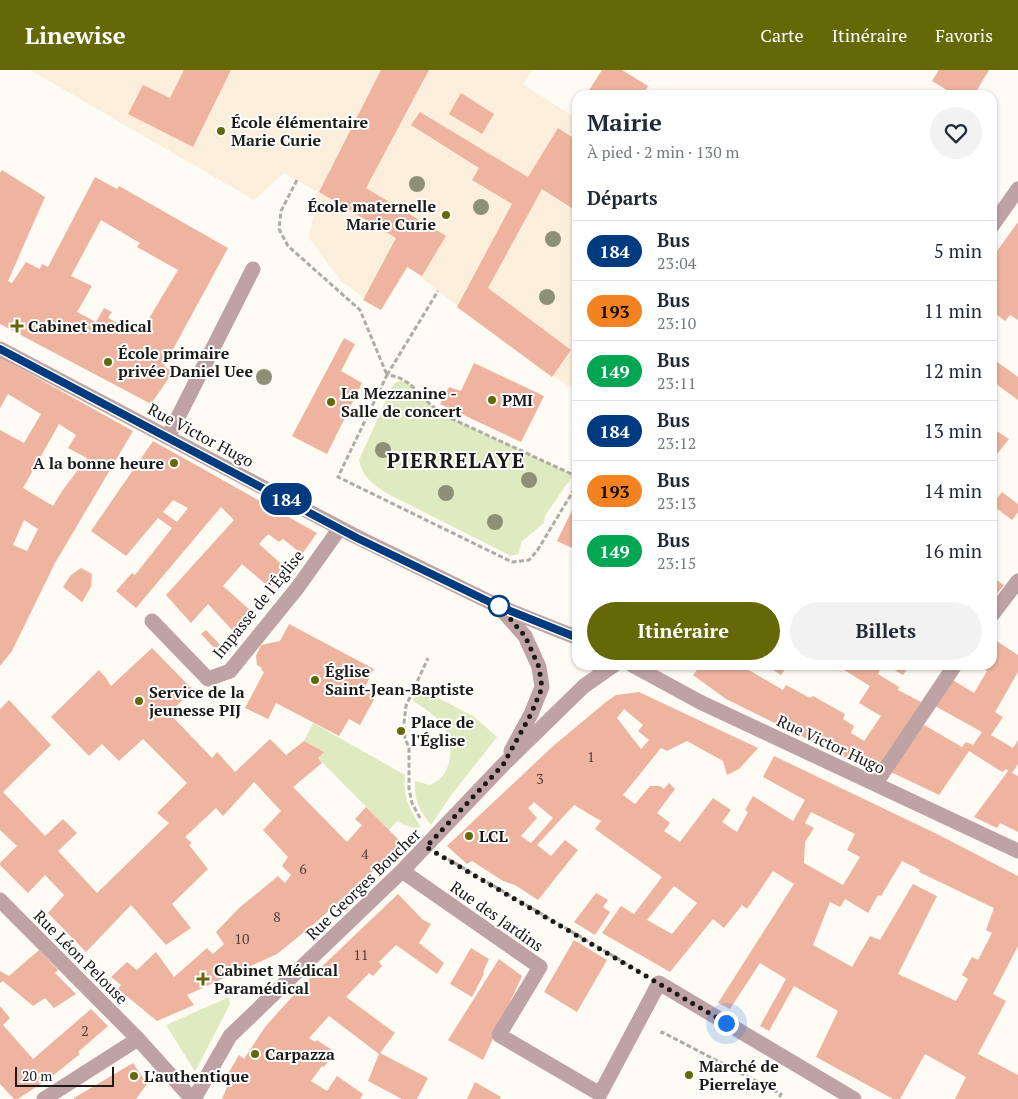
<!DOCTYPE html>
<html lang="fr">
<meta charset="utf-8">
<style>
body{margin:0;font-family:"PT Serif",serif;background:#f2f2f3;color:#1f2937;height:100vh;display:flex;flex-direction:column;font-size:19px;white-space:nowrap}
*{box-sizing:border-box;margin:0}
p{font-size:16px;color:#747a83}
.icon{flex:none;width:28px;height:28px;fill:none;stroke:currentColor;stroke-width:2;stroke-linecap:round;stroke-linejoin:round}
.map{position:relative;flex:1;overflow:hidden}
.sheet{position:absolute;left:572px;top:20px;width:425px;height:580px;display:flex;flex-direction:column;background:#fff;border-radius:15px;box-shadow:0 1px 4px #0004}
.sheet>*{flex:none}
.badge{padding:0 10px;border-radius:16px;font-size:18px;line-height:32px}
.scale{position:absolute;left:15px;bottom:12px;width:99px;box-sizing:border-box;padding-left:5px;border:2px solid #1b1a18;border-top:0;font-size:14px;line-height:18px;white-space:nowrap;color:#1b1a18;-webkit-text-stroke:4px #fff;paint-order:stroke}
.you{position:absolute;width:25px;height:25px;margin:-12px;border:4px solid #fff;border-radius:50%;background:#1a73e8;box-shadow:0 0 0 8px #1a73e833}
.map>.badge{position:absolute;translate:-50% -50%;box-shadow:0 0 0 2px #fff}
h2{padding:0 15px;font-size:19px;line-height:45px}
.round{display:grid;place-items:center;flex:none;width:52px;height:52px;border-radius:26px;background:#f2f2f3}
.summary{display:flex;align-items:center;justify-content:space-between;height:85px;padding:0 15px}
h1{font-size:24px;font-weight:800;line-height:38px}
.button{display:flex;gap:10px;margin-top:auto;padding:10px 15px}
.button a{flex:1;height:58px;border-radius:30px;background:#646806;color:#fff;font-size:20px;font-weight:800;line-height:58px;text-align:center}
.button a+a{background:#f2f2f3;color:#1f2937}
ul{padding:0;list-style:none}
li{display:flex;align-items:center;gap:15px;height:60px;padding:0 15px;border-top:1px solid #e0e1e3}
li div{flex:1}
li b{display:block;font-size:19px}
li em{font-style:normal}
li .badge{min-width:55px;font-weight:700;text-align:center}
header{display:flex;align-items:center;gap:30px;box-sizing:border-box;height:70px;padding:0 25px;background:#646806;color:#fff}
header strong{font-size:24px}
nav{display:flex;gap:28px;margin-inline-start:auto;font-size:18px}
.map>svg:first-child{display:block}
.education{fill:#fbefdb}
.green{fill:#e0eac1}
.building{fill:#eeb49f;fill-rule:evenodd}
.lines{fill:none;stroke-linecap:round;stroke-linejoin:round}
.path{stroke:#aeaca6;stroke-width:3;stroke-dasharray:5 2.5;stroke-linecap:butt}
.minor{stroke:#bea2a4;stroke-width:15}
.tree{fill:#8d9076}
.line-casing{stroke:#fff;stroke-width:11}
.line{stroke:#003b80;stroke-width:8}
.walk{stroke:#1b1a18;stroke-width:5;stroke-dasharray:0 9}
.poi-dot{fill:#646806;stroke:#fff;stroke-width:2}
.stop-dot{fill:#fff;stroke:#003b80;stroke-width:2.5}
.labels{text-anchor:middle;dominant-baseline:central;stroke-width:4;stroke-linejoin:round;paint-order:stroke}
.number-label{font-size:14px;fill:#50403a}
.poi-label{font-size:16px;font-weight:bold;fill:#1b1a18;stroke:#fff;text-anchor:start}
.street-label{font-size:16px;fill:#1b1a18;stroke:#fff}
.district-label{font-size:21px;font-weight:bold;letter-spacing:1px;fill:#1b1a18;stroke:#fff}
</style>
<header>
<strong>Linewise</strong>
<nav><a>Carte</a><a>Itinéraire</a><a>Favoris</a></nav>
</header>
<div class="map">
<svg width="1018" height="1029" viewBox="0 0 1018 1029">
<rect width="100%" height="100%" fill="#fdfbf3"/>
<path class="education" d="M30,0H532L523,14L577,49V322L503,271L408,197L381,240L341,211L309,168L318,122L284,103L254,130Z"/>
<path class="green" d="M400,311L410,313L430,334L446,346L573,405L545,446L544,453L521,472L519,484L511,486L390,425C375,416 363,409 359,390L392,317L396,312Z
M419,618L473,646L497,667L452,724L431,755C419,739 414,731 415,711L430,715C433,713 438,711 440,709C454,696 453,666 441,653C434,644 422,637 413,631Z
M313,653L405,705C403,728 409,738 421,757C412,759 404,755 397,751L389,760L318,688L324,682L304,671Z
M229,927L230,934L196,1000H194L166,955Z"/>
<path class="building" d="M184,0H231L193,77L128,44L143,15L170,28Z
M381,0H429L366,118L446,166L422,206L407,197L381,240L363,230L396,168L319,122Z
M602,0H622L648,16L643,25H586Z
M939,0H989L974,25H955L932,11Z
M461,23L494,44L482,64L449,44Z
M420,42L528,107L558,58L578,71V142L542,119L488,218L571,280L552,307L457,237L512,134L472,110L479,98L411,55Z
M2,100L45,127L8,211L12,213L26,192L40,199L42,194L48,197L95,107L117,119L119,116L228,178L164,296L173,302L151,334L0,254V103ZM101,150L140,173L137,177L178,200L139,265L108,248L112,242L104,238L96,252L77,242L92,216L71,206Z
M1018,152V250L1010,245L1005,251L992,241V188Z
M344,268L355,274L341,301L362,313L327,384L292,366Z
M0,287L133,361L55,493L12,581L0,596V360L24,373L41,344L8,324L0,338ZM59,354L76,365L68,378L87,388L62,421L53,436L23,418ZM24,450L38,459L27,481L13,475Z
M992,288L1018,307V330L992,311Z
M474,293L544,326L521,372L440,334L449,317L461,321Z
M992,358L1009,369L997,384L992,380Z
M153,371L317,463L302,484L283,469L279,472L268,464L259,474L288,500L271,519L242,494L223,516L251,541L233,561L208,534L191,553L166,525L234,450L221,437L136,538L116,521L132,503L135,505L172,458L158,448L126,486L91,461ZM173,430L188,438L177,452L163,442Z
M1002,422L1018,434V442L1012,450L992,435Z
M578,428V481L557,471Z
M81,498L92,504L91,517L82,532L63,517L71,505Z
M992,507L1004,515L992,530Z
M289,554L374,599L365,617L377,624L360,655L349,649L339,666L276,633L268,649L245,638L264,602L261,600L262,598L257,595L256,586L261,575L280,571Z
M206,560L220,575L215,579L201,564Z
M992,568L1018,585V602L995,642L1003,647L991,665L1013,678L1018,670V694L1012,703L1018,706V762L1000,753L997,758L974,747L1008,701L1006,699L1002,702L969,681L939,725L891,702L924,655L962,677L966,672L973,675L982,662L935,636L951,609L974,623L987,601L979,595H992Z
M152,578L193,620L169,643L212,688L217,682L235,702L270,669L286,685L304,671L324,682L318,688L322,693L293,717L347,772L362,755L355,749L366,737L403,774L314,854L277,884L187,925L194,935L157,951L118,919L121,915L111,907L127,892L137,900L156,882L174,907L207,878L213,884L224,874L216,862L239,838L278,806L285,813L291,805L282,796L288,787L263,760L281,741L254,712L223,746L216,738L185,767L192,773L189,775L208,799L172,834L191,858L166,875L131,835L86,882L48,843L64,825L45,805L28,823L0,795V793L17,776L0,760V639L9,630L51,675L3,722L45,766L63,749L77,763L58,781L97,823L169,753L157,743L187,713L143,669L119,691L102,674L89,686L51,647L99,600L106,608L111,616Z
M701,595H751L747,599L783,620L786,615L810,628L813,626L845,644L843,649L854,656L851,663L864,671L881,646L859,633L870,616L836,595H882L878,604L899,617L898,620L921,632L876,703L726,629L693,605Z
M765,595H788L781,605Z
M886,595H910L903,605Z
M639,622L758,678L739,699L727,705L723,691L687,671L667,681L661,678L623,725L635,734L650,716H660L664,719L669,713L675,719L657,743L670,753L664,761L680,772L713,728L731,740L722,752L737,762L748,742L745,740L753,726L793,751L805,730L763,707L774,686L939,765L1018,806V876L993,924L1006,931L978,984L1018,1005V1029H955L966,1007L925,984L900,1029H893L816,987L838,941L794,916L769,961L760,956L786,909L760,893L730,939L718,933L794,814L773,801L747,839L742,835L724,858L713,849L670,902L602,863L621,836L634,844L662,807L595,759L601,751L574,735L537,775L551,786L565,770L578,780L538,830L515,815L503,811L472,791L467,794L447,776L552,677L606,632L616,625ZM624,639L643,655L638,661L649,670L641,679L617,648ZM534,732L553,748L531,773L521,766L537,748L528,738ZM811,742L855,764L847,780L860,787L843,815L804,793L805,772L814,758L805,753ZM902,791L920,800L919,802L994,838L986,860L992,863L978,890L972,887L962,905L968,909L956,931L898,904L937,826L913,814L880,870L870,866L852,897L813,875L830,832L840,837L845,829L868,843L878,825L881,826ZM674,816L697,833L672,864L647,850Z
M596,823L608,830L603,837L610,842L595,865L574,852Z
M398,824L423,850L431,854L419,873L444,893L437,904L396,875L379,892L382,896L373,906L369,903L346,927L395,963L380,983L428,1008L417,1029H402L368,1011L379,984L329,946L309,968L315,972L317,970L335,982L324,997L322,996L311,1011L327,1021L337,1006L363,1024L360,1029H222L230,1010L226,1007L239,985L244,989L265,957L291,928L314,904Z
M574,870L607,890L577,942L544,922Z
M471,878L489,889L483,902L484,904L472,927L450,914Z
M39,880L58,900L55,903L76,924L54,938L45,928L33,936L3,911L0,913V901L9,906Z
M499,889L522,906L483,990L448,970Z
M0,936L10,948L3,955L33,989L91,939L108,956L78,982L80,984L51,1007L18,1029H14L0,1014Z
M133,993L147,1014L136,1029H74V1028Z
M475,1012L501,1027L500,1029H467Z"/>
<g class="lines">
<path class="path" d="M297,110L281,141L279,159L288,176L360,240L387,305
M387,305L438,221
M578,407L446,346C440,342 435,338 430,334C416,321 408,307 387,305L338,407L512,492L529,490L537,481L578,413
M420,748L412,733L409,719V678L405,668L404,653L406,636L428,588
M448,789L639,901
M661,964L662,962L781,1024L778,1029"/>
<path class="minor" d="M992,156L1018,119
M0,279L357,467L498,536L578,568
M168,367L253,199
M501,539L525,566L539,597L542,617L531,644L511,681
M992,545L1018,511
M152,551L208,609L230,601L298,517L340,458
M632,595L700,632L1018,781
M876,713L955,595
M402,801L540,897L499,965L600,1024L659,913L854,1029
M0,830L138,969L192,1029
M44,1029L138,969
M194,1029L230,966L402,801L503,695L584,616L614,595"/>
</g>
<g class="tree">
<circle cx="417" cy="114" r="8"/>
<circle cx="481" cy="137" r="8"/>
<circle cx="553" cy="169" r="8"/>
<circle cx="547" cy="227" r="8"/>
<circle cx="264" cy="307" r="8"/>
<circle cx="383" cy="380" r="8"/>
<circle cx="529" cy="410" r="8"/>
<circle cx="446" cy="423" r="8"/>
<circle cx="495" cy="452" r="8"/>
</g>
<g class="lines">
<g class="line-casing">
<path id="line" d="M0,279L357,468L498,536L578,568"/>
</g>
<use href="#line" class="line"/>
<path class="walk" d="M499,536L525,566L539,597L542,618L531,644L503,695L426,777L726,953"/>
</g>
<g class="poi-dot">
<circle cx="221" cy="61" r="5"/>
<circle cx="446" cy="145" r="5"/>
<path d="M14.5 248.5h5v5h5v5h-5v5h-5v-5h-5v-5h5z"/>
<circle cx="108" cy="292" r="5"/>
<circle cx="492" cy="330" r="5"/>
<circle cx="331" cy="332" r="5"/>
<circle cx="174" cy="393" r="5"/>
<circle cx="315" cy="610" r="5"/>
<circle cx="139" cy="631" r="5"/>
<circle cx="401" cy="661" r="5"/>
<circle cx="469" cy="766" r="5"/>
<path d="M200.5 901.5h5v5h5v5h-5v5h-5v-5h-5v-5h5z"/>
<circle cx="255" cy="984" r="5"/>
<circle cx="689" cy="1005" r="5"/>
<circle cx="134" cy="1006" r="5"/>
</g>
<circle class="stop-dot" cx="499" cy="536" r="10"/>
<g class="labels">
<g class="number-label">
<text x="591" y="686">1</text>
<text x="540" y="708">3</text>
<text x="365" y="783">4</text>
<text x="303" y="798">6</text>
<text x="277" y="846">8</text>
<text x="242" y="868">10</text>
<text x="361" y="884">11</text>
<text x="85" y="960">2</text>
</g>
<g class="poi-label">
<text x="231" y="52">École élémentaire<tspan x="231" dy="18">Marie Curie</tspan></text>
<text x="436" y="136" text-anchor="end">École maternelle<tspan x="436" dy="18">Marie Curie</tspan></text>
<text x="28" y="256">Cabinet medical</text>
<text x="118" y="283">École primaire<tspan x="118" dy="18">privée Daniel Uee</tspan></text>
<text x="341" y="323">La Mezzanine -<tspan x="341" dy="18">Salle de concert</tspan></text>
<text x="502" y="330">PMI</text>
<text x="164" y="393" text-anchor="end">A la bonne heure</text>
<text x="325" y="601">Église<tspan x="325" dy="18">Saint-Jean-Baptiste</tspan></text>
<text x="149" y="622">Service de la<tspan x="149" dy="18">jeunesse PIJ</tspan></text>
<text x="411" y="652">Place de<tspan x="411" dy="18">l'Église</tspan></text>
<text x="479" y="766">LCL</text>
<text x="214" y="900">Cabinet Médical<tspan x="214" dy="18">Paramédical</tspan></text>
<text x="265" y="984">Carpazza</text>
<text x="699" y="996">Marché de<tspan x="699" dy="18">Pierrelaye</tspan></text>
<text x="144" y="1006">L'authentique</text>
</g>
<g class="street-label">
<text transform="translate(201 365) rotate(28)">Rue Victor Hugo</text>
<text transform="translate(258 534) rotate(-51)">Impasse de l'Église</text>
<text transform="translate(831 674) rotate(25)">Rue Victor Hugo</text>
<text transform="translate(363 814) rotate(-44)">Rue Georges Boucher</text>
<text transform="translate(497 846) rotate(35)">Rue des Jardins</text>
<text transform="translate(81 887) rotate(45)">Rue Léon Pelouse</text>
</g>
<g class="district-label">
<text x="456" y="390">PIERRELAYE</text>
</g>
</g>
</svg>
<div class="scale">20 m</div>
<div class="you" style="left:726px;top:953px"></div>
<b class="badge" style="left:286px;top:429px;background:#003b80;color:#fff">184</b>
<section class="sheet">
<div class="summary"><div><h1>Mairie</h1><p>À pied · 2 min · 130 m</p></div><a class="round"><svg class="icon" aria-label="heart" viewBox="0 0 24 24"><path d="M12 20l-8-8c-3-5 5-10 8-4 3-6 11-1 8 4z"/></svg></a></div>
<h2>Départs</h2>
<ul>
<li><span class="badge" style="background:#003b80;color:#fff">184</span><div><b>Bus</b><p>23:04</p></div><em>5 min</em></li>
<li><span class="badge" style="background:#f58220;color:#111">193</span><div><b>Bus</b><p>23:10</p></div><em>11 min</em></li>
<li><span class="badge" style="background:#00a651;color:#fff">149</span><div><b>Bus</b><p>23:11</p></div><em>12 min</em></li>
<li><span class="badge" style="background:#003b80;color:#fff">184</span><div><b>Bus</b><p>23:12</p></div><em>13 min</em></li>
<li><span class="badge" style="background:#f58220;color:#111">193</span><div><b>Bus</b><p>23:13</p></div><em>14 min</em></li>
<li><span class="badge" style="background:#00a651;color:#fff">149</span><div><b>Bus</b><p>23:15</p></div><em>16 min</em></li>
</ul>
<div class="button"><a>Itinéraire</a><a>Billets</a></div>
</section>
</div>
